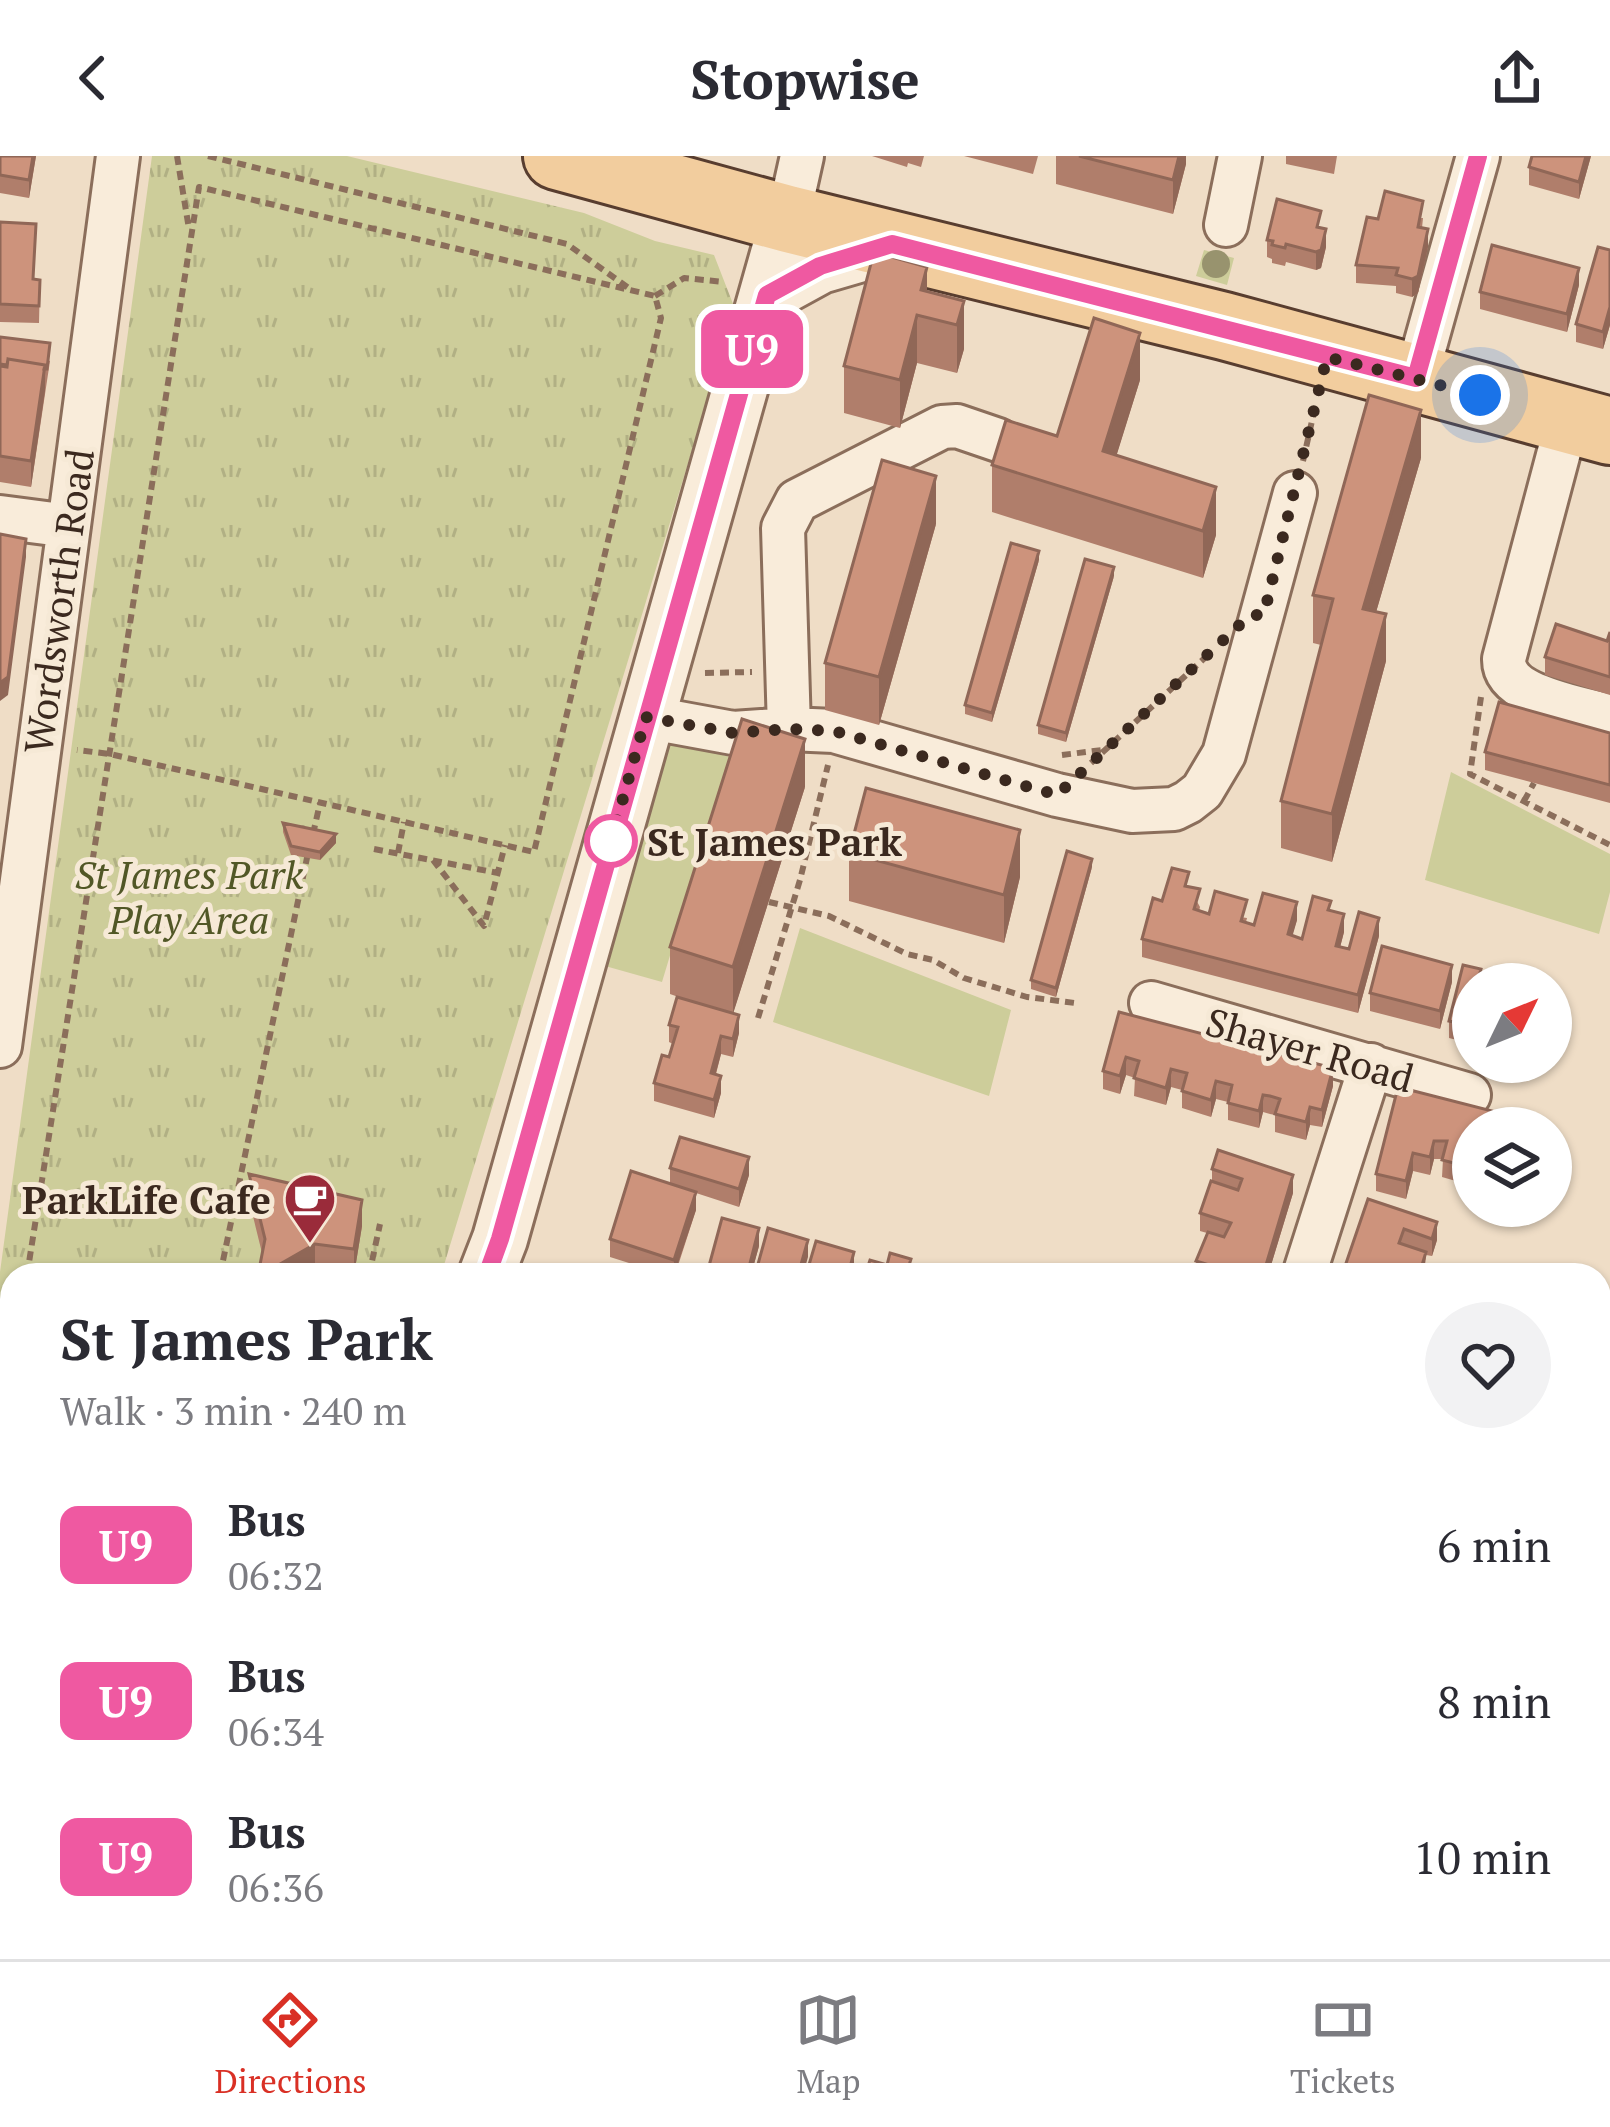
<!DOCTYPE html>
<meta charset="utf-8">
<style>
body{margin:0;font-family:"PT Serif",serif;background:#f2f2f3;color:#2b2b33;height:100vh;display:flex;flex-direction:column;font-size:45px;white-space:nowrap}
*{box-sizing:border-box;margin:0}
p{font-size:39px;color:#7c7c81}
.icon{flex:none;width:66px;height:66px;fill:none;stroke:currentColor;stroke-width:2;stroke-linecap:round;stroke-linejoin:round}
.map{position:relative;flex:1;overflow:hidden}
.drawer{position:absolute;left:0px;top:1107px;width:1611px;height:696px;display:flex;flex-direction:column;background:#fff;border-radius:36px 36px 0 0;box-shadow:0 3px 9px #0004}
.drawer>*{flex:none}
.badge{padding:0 24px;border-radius:18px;font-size:42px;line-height:78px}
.needle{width:78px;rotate:47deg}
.buttons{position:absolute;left:1452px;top:807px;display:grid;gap:24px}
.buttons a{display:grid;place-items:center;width:120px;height:120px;border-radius:50%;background:#fff;box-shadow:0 3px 9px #0004;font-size:60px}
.you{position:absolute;width:60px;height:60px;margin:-30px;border:9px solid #fff;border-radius:50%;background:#1a73e8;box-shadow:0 0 0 18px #1a73e833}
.map>.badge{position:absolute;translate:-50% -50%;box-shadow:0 0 0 6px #fff}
.round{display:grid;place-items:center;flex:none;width:126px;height:126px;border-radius:63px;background:#f2f2f3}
.head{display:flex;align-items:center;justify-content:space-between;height:204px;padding:0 60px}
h1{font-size:57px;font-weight:700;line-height:90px}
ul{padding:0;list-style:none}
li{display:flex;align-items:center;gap:36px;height:156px;padding:0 60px}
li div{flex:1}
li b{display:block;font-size:45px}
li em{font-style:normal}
li .badge{min-width:132px;font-weight:700;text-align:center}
header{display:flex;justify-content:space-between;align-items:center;height:156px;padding:0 60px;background:#fff;font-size:54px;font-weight:700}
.tab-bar{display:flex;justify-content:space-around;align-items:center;height:168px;border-top:3px solid #e1e1e2;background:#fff;font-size:33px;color:#7c7c81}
.tab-bar a{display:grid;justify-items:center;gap:6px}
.tab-bar .active{color:#d93025}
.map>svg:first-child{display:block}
.green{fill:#cdcd9a}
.park{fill:url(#park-tufts)}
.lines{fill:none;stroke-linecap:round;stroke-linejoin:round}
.minor-casing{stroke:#8b6e5b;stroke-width:48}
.tertiary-casing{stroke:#8b6e5b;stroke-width:60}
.primary-casing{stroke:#583d2f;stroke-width:72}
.path{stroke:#8b6e5b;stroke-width:6;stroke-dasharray:9 6;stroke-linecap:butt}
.minor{stroke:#f9ecda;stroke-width:42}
.tertiary{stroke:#f9ecda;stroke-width:54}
.primary{stroke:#f2cd9e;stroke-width:66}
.tree{fill:#98936e}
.wall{fill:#b07e6b}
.shaded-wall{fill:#906757}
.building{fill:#cd937c;stroke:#906757;stroke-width:3}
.line-casing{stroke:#fff;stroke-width:27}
.line{stroke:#ef59a1;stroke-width:18}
.walk{stroke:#3b291f;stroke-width:12;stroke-dasharray:0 21.6}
.stop-dot{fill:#fff;stroke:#ef59a1;stroke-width:6}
.labels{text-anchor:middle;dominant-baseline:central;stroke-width:10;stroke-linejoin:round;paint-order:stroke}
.street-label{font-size:39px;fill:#3b291f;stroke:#f6e9d6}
.stop-label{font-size:39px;font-weight:bold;fill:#3b291f;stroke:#f6e9d6;text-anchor:start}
.park-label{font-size:39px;font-style:italic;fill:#515726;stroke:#f6e9d6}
.poi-label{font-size:39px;font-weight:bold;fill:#3b291f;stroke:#f6e9d6;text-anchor:end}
</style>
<header><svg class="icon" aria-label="back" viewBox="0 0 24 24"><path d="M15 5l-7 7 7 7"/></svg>Stopwise<svg class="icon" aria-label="share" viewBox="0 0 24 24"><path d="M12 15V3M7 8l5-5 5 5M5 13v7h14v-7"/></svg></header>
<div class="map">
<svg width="1610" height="1803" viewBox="0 0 1610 1803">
<defs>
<pattern id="park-tufts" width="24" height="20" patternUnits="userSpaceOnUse" patternTransform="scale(3)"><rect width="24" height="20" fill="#cdcd9a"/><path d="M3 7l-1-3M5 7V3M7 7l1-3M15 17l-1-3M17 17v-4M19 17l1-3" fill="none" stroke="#b1b084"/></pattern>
</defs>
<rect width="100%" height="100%" fill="#efddc6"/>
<path class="green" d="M1204,94L1234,102L1227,129L1196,120Z
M669,584L730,601L662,826L598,808Z
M1451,616L1610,698V736L1599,778L1425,724Z
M800,772L1011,854L989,940L773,866Z"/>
<path class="park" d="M152,0H347L584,57L655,85L714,99L735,153L441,1119H12V1252L0,1253V1116Z"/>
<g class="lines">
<g class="minor-casing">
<path id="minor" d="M788,63L802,0
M1226,69L1240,0
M1416,222L1478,0
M1568,262L1504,503C1503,541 1579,551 1610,560
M0,361L69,370
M646,561L733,577L789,573L834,575L1057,639L1132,655L1174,653L1188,646L1202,635L1224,598L1295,337
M789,573L783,372L797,345L942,271L957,270L998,284
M1151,847L1469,939
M0,890L118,0
M1304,1119L1371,909
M0,1292L12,1291
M1599,1485L1610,1489
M508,1791L539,1803
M1198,1791L1234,1803
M675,1803L679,1791"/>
</g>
<g class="tertiary-casing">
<path id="tertiary" d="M767,139L820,110L892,89
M486,1119L500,1083L788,63
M140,1803L144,1791"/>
</g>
<g class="primary-casing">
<path id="primary" d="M557,0L788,63L1224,170L1610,275"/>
</g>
<path class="path" d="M177,0L189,73
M208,0L567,88L630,133
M655,140L684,122L724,126
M1303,305L1316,247
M705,517L752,516
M1481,541L1470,618L1610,689
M1062,599L1102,594
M1091,607L1209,498
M1524,645L1534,627
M313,678L320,647
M374,693L498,717
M398,697L404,666
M433,704L484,770L505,689
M769,746L829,760L907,798L933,804L964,822L1027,841L1075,847
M758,862L800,724L828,609
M27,1119L199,31L655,140L661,162L534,696L110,598L77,594
M220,1119L308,697
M369,1119L380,1068
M12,1210V1223"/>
<use href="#minor" class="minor"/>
<use href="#tertiary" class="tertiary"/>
<use href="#primary" class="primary"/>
</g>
<circle class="tree" cx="1216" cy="108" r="14"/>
<path class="wall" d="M0,0H36L29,42L0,37Z
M872,0H924L921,11L908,7L907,11Z
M964,0H1038L1033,18Z
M1056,0H1186V8L1173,58L1056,28Z
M1286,0H1337L1334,18L1286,8Z
M1591,0L1579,43L1529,29V11Z
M1423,62L1422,72L1428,91L1418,137L1412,141L1396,137V130L1356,127V109L1378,63Z
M0,66L34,123L40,124L39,167L0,166Z
M1321,72L1326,91L1321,112L1316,114L1286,106L1285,110L1272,107V103L1267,101V84Z
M1610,94V169L1603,193L1576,186V168Z
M1579,129L1567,176L1480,153V136Z
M927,136L964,145V193L957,217L917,207L900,272L844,257V210Z
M0,181L50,205L31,331L0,326Z
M1140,224L1116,300L1216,379L1203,422L992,356V309L1057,280Z
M1421,302L1376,456L1386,505L1332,706L1281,692V645L1321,489L1313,487V439Z
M936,368L879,569L825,554V507Z
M1039,404L992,566L965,558V549Z
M1114,420L1066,586L1038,578V569Z
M1610,476V539L1545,519V501L1607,485Z
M1610,577V647L1485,614V596Z
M805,631L733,857L739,877L733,901L721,898L716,918L721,937L714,962L654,945V927L669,901L673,888L669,886V869L687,844L670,838V791Z
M283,667L336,687L320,704L291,699L283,676Z
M849,697L1020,721L1004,787L849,745Z
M1092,711L1056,841L1031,833V824Z
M1189,731L1200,751L1199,755L1247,762L1246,766L1254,769L1297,764L1292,779L1302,783L1331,755L1344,776L1340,791L1349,793L1379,780L1358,857L1142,801V783Z
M1463,809L1481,813V828H1473V888L1449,882V865Z
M1452,826L1440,873L1370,855V837Z
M1119,856L1333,930L1322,971L1310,969L1306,984L1275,976V959L1270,958L1263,956L1259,972L1228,964V946L1216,943L1211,961L1182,952V934L1171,931L1166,949L1134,940L1135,922L1126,919L1120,938L1103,933V915Z
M1396,939L1500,972H1473V1030L1442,1021L1443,1003H1434L1430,1019L1413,1015L1406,1043L1376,1035V1018Z
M670,1012L749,1019L739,1051L696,1037V1054L675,1119H667L610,1101V1083L670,1028Z
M1212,1013L1293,1037L1268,1119H1196V1105L1207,1077L1200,1075V1057L1212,1026Z
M249,1018L362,1070L354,1119L315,1114L306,1119H258L262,1097L249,1044Z
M1368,1043L1437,1084L1432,1100L1426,1099L1424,1119H1342Z
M759,1090L751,1119H709V1110Z
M1599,1302L1610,1305V1419L1603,1417V1410L1599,1409Z
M12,1407V1473H7Z
M1599,1532L1610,1535V1608L1606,1620L1599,1618Z
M0,1717H12V1791L0,1803Z
M195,1791H381L377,1803H279L260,1796V1803Z
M705,1791H769L766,1803H702Z
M771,1791H843L841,1803H770Z
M1347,1791H1489L1485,1803H1408V1793L1405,1803H1379Z"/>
<path class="shaded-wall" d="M33,0H36L29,42V24Z
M1179,0H1186V8L1173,58V24Z
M1586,0H1591L1579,43V26Z
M1326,73V91L1321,112L1316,114V96Z
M1428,73V91L1418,137L1412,141V123Z
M927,111V158L921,134Z
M1579,112V129L1567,176V158Z
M964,145V193L957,217V169Z
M1610,151V169L1603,193V176Z
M917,159V207L900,272V224Z
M1140,177V224L1103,343V295Z
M45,209V235L31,331V305Z
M1421,254V302L1363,501V453Z
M936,320V368L879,569V521Z
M1216,331V379L1203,422V375Z
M26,383V401L8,539L0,545V527Z
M1039,395V404L992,566V557Z
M1114,411V420L1066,586V577Z
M1386,458V505L1332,706V658Z
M805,583V631L733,858V811Z
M1020,674V721L1004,787V739Z
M336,678V687L320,704V696Z
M1092,703V711L1056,841V832Z
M1297,746V764L1288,796V778Z
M1344,758V776L1336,807V790Z
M1379,762V780L1358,857V839Z
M1452,809V826L1440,873V855Z
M739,859V877L733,901V883Z
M721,880V898L711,935V917Z
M1126,901V919L1120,938V920Z
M1333,912V930L1322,971V954Z
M1171,913V931L1166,949V932Z
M721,920V937L714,962V944Z
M1216,925V943L1211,961V944Z
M1263,939V956L1259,972V955Z
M1310,951V969L1306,984V966Z
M1434,985V1003L1430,1019V1001Z
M1413,997V1015L1406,1043V1025Z
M749,1001V1019L739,1051V1033Z
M1293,1019V1037L1268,1119H1263Z
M696,1036V1054L674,1119V1104Z
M362,1044V1070L354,1119V1093Z
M1437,1066V1084L1432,1100V1083Z
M759,1072V1090L751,1119H747Z
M808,1084V1101L803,1119H798Z
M315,1088V1114L306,1119H261Z
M854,1096V1114L853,1119H848Z
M1426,1096L1424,1119H1419Z
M1610,1590V1608L1606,1620V1602Z
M12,1666V1683L2,1697V1679Z
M372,1791H381L377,1803H368Z
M1402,1791H1409L1405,1803H1401Z
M1483,1791H1489L1485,1803H1479Z"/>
<path class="building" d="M0,0H33L29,24L0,19Z
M1079,0H1179L1173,24Z
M1532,0H1586L1579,26L1529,11Z
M1385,35L1423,45L1418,71L1428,73L1418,120L1412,123L1396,119L1398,112L1356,109L1367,61L1378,63Z
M1277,43L1321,55L1317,71L1326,73L1321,94L1316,96L1286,88L1285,92L1272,89L1273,85L1267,84Z
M0,66L36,68L33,123L40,124L39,150L0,148Z
M1492,89L1579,112L1567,158L1480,136Z
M1598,91L1610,94V151L1603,176L1576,168Z
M874,96L927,111L921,134L964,145L957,169L917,159L900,224L844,210Z
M1094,162L1140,177L1103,295L1216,331L1203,375L992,309L1006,264L1057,280Z
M0,181L50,187L47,213H44L45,209L8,203L7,209L0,208Z
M8,203L45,209L31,305L0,300V210L7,211Z
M1369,239L1421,254L1363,453L1386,458L1332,658L1281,645L1333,443L1313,439Z
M882,304L936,320L879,521L825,507Z
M0,378L26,383L8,521L0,527Z
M1011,387L1039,395L992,557L965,549Z
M1085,403L1114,411L1066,577L1038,569Z
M1556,468L1607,485L1610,476V521L1545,501Z
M1499,546L1610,577V629L1485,596Z
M742,563L805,583L733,811L670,791Z
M866,632L1020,674L1004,739L849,697Z
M283,667L336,678L320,696L291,690Z
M1067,695L1092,703L1056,832L1031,824Z
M1172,712L1189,716L1185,730L1200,733L1194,753L1209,758L1215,735L1247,744L1241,765L1254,769L1263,737L1297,746L1288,778L1302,783L1313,740L1331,745L1328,754L1344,758L1336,790L1349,793L1359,756L1379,762L1358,839L1142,783L1153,742L1162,745Z
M1382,790L1452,809L1440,855L1370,837Z
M1463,809L1481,813L1477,828H1473V870L1449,865Z
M1497,815L1529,825V828H1493Z
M677,841L739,859L733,883L721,880L711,917L721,920L714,944L654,927L662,899L669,901L678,871L669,869Z
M1119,856L1333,912L1322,954L1310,951L1306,966L1275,958L1280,943L1270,940L1263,939L1259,955L1228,947L1232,929L1216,925L1211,944L1182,935L1187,917L1171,913L1166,932L1134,922L1139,905L1126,901L1120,920L1103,915Z
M1406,933L1500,957L1496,972H1473V1012L1442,1004L1447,985H1434L1430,1001L1413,997L1406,1025L1376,1018L1396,939Z
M680,981L749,1001L739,1033L670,1012Z
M1218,994L1293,1019L1263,1119H1214L1216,1111L1196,1105L1208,1076L1224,1081L1231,1067L1200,1057L1211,1025L1238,1034L1242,1023L1212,1013Z
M631,1015L696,1036L674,1104L610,1083Z
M249,1018L362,1044L354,1093L315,1088L261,1119H258L265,1083Z
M1368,1043L1437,1066L1432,1083L1404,1073L1399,1087L1426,1096L1419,1119H1342Z
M722,1062L759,1072L747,1119L709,1110Z
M768,1072L808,1084L798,1119H755Z
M816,1085L854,1096L848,1119H806Z
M890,1097L911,1103L906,1119H865L870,1104L887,1109Z
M1599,1302L1610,1305V1393L1603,1390L1604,1384L1599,1383Z
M12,1407V1456L7,1455Z
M1599,1532L1610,1535V1590L1606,1602L1599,1600Z
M1,1631L12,1638V1666L2,1679L0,1677Z
M0,1717H12V1773H0Z
M0,1779H12V1791H19V1803H0Z
M195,1791H259L255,1803H191Z
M320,1791H372L368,1803H354Z
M705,1791H731L728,1803H702Z
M771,1791H802L770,1797Z
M809,1791H840L839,1796Z
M847,1791H919L917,1803H847Z
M926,1791H999L996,1803H924Z
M1005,1791H1054L1075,1795L1073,1803H1003Z
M1409,1791H1483L1479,1803H1438Z
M1492,1791H1564L1561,1803H1488Z
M1089,1792L1117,1802L1086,1803Z"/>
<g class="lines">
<g class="line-casing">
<path id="line" d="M487,1119L500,1083L767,139L820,110L892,88L1416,222L1478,0"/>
</g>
<use href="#line" class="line"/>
<path class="walk" d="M611,685L646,561L733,577L789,573L834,575L1057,639L1249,460L1264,458L1327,201L1480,239"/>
</g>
<defs>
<g id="cafe-pin" transform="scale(2.7)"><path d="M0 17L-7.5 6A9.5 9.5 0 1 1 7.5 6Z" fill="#9a2b3a" stroke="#f6e9d6"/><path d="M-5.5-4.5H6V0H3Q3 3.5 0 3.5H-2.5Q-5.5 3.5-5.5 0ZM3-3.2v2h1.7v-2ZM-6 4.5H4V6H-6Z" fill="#fff"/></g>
</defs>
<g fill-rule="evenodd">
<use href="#cafe-pin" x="310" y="1043"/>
</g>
<circle class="stop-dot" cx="611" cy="685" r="24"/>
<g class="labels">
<g class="street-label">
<text transform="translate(58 445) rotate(-82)">Wordsworth Road</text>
<text transform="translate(1310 893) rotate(16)">Shayer Road</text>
</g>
<g class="stop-label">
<text x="647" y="685">St James Park</text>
</g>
<g class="park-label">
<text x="189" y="718">St James Park<tspan x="189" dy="45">Play Area</tspan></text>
</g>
<g class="poi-label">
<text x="271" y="1043">ParkLife Cafe</text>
</g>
</g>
</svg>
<div class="buttons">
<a><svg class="needle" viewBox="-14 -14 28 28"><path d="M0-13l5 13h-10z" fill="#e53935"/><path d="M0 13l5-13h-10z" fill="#7c7c81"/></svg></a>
<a><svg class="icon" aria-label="layers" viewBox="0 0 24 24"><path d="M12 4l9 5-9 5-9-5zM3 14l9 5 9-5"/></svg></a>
</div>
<div class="you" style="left:1480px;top:239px"></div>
<b class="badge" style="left:752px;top:193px;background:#ef59a1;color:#fff">U9</b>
<section class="drawer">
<div class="head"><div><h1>St James Park</h1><p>Walk · 3 min · 240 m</p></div><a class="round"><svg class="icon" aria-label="heart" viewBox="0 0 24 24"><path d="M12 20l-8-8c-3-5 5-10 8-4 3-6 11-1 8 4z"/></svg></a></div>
<ul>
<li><span class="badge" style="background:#ef59a1;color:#fff">U9</span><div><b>Bus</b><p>06:32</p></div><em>6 min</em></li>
<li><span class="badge" style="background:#ef59a1;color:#fff">U9</span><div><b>Bus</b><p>06:34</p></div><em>8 min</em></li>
<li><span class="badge" style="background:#ef59a1;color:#fff">U9</span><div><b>Bus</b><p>06:36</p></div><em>10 min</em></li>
</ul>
</section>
</div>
<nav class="tab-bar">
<a class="active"><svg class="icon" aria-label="directions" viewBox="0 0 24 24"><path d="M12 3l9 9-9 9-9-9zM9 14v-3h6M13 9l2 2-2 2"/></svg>Directions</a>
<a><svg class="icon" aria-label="map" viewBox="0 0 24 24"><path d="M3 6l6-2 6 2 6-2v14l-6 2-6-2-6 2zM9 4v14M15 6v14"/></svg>Map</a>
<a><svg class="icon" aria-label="tickets" viewBox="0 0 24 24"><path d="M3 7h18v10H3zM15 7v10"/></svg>Tickets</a>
</nav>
